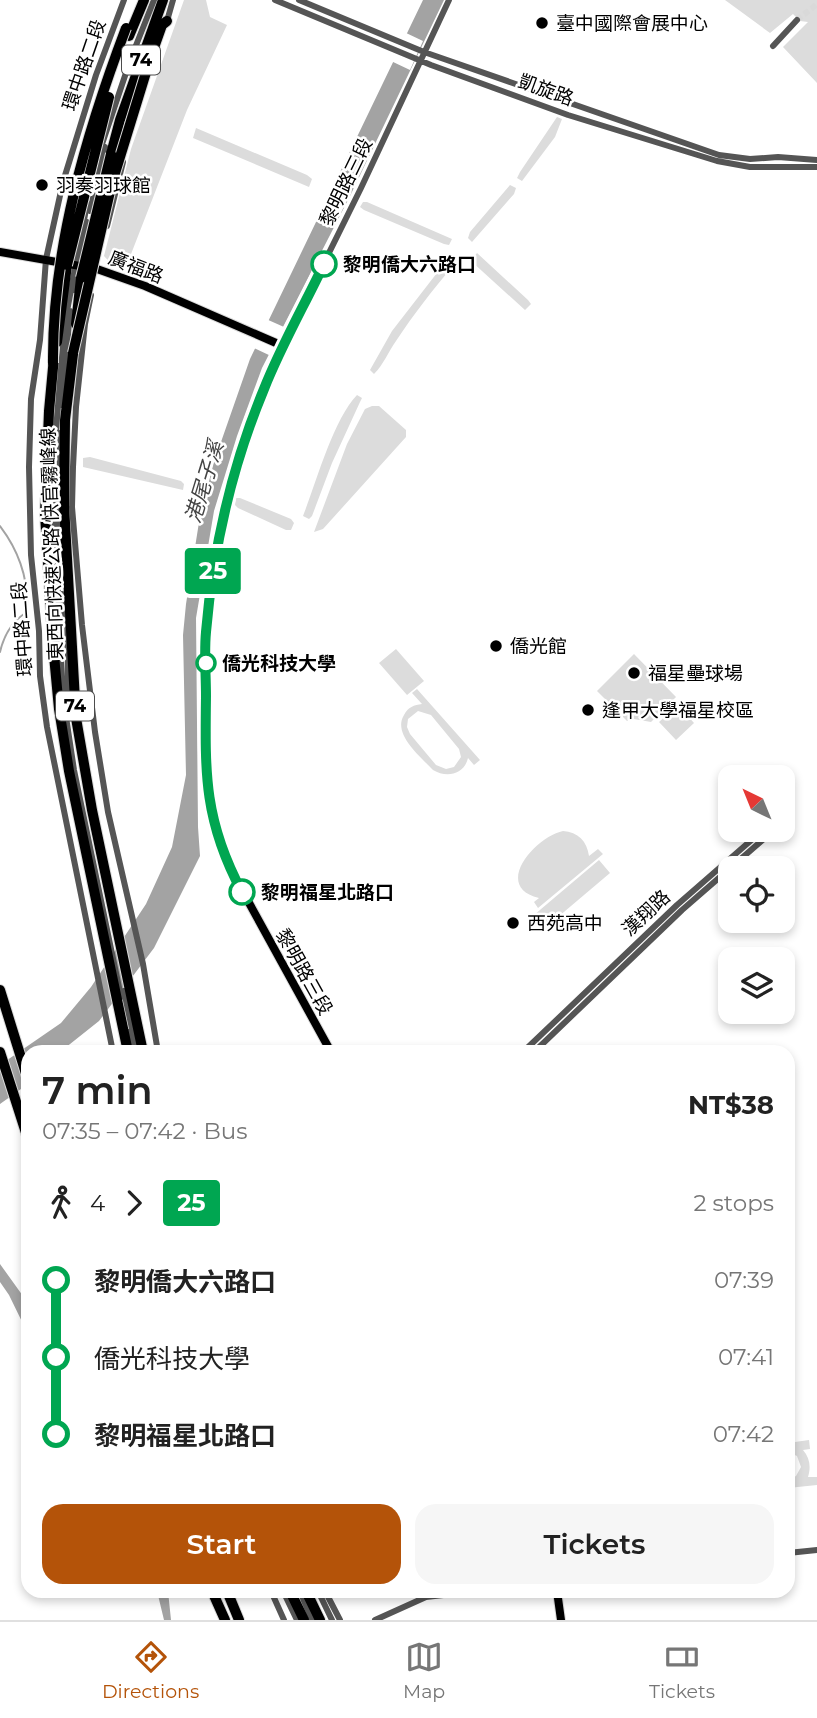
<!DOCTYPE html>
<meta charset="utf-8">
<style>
body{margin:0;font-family:Montserrat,"Noto Sans TC",sans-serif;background:#f6f6f6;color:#222;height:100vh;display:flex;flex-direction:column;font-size:26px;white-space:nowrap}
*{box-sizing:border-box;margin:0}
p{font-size:23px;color:#767676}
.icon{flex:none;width:38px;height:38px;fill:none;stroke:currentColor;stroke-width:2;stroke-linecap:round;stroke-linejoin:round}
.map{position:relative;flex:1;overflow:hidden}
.side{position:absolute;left:21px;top:1045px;width:774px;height:553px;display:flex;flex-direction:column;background:#fff;border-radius:21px;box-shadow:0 4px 10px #0003}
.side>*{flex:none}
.badge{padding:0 14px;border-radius:5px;font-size:24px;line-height:46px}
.needle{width:46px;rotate:317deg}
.tools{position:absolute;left:718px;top:765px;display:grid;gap:14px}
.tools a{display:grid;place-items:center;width:77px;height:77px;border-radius:14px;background:#fff;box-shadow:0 4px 10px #0003;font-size:35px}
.map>.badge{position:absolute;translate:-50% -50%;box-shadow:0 0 0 4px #fff}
.legs{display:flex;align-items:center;gap:10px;height:77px;padding:0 21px;font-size:23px}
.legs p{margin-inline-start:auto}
.overview{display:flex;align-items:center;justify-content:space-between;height:119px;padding:0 21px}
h1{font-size:38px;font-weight:600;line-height:52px}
.primary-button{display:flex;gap:14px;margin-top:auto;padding:14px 21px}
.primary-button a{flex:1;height:80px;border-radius:21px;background:#b45309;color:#fff;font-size:28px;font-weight:600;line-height:80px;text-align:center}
.primary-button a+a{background:#f6f6f6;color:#222}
ul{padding:0 21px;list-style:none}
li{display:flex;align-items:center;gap:24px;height:77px;font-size:26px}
li i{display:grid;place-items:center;width:10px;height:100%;margin:0 9px;background:currentColor}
li i::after{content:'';width:18px;height:18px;margin:-9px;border:5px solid;border-radius:50%;background:#fff}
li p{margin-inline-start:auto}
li:first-child i{background:linear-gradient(#0000 50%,currentColor 0)}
li:last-child i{background:linear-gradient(currentColor 50%,#0000 0)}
.tab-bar{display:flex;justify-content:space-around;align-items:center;height:98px;border-top:2px solid #e0e0e0;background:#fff;font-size:19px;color:#767676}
.tab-bar a{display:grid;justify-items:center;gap:4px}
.tab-bar .current{color:#b45309}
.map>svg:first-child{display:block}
.green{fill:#dcdcdc;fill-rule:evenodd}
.water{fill:#a3a3a3}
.pier{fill:#fff}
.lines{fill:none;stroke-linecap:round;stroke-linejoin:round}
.stream{stroke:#a3a3a3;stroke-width:2}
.minor-tunnel{stroke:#d9d9d9;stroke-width:6;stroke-dasharray:6 3;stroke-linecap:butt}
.major-casing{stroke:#dbdbdb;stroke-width:10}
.highway-casing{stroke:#dbdbdb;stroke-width:12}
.minor{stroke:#555;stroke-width:6}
.major{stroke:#000;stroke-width:8}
.highway{stroke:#000;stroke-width:10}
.highway-bridge-casing{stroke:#dbdbdb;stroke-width:12;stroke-linecap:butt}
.highway-bridge{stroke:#000;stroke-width:10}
.line-1-casing{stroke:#fff;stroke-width:16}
.line-1{stroke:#00a651;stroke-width:10}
.poi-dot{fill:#000;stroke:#fff;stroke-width:2.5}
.stop-1-dot{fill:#fff;stroke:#00a651;stroke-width:3.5}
.labels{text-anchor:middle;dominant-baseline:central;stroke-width:5;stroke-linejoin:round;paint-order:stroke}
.shield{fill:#fff;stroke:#4c4c4c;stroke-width:2}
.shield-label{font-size:18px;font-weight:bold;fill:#000}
.poi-label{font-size:19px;fill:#000;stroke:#fff;text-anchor:start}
.street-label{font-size:19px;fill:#000;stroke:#fff}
.stop-label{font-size:19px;font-weight:bold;fill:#000;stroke:#fff;text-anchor:start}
.water-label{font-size:21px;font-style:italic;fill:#444;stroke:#fff}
</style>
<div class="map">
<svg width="817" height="1620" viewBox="0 0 817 1620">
<rect width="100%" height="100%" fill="#fff"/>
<path class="green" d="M184,0H206L210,17L227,25L187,110L126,267C116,268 110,263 104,256L131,149Z
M725,0H817V83L783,47L808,22L800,21L793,14L770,33Z
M557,117L562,119L555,137L522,181L517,178L520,172Z
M196,128L307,175L312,179L309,187L193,138Z
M510,185L516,188L514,194L472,242L468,238L470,232Z
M363,202H367L452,239L449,245L444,244L364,210L360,207Z
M477,253L528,300L531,304L525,310L471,261Z
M452,257L456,260L454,265C433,289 414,314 396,341C388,352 384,364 374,374L370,370L392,331L447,260Z
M357,395L362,398L360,402L332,463L312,516L309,519L303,516C316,483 333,420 357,395Z
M372,406H379L406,430V437L323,529L314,532L347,444L365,409Z
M90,457L181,481L184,484L183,490L83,467V458Z
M236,498H240L291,519L294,523L291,530H286L238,508L235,505Z
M396,649L424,681L407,695L379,663Z
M634,654L676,697L651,722L634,719L627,721L597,691Z
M417,689L480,760L474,765L468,758C464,775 446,778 433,770C421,757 392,734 404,715C408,707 414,705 422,704L412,693ZM418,711L431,715L459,749L461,757L454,767L446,769L436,765L410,734L407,727L408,719Z
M678,705L694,723L676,740L659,722Z
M563,831C578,832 587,841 589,856L598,849L603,854L538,908L534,902L539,898C491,886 537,836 563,831Z
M599,860L610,873L545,928L534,915Z
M809,1440L810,1449L803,1450C810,1458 811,1467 808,1477H817V1485L788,1488V1480L796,1476L801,1467L797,1456L788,1452V1443Z"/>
<path class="water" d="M423,0H444L351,194L262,368L237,436L214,511L196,618L198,827L200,856L154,948L99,1021L60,1052H28V1084L0,1104V1065L61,1023L91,987L146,904L172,847L186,775L183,635L186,604L200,516L214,462L250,359Z
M0,1264L28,1303V1334L9,1295L0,1282Z
M157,1591H168L171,1620H164Z"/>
<path class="pier" d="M404,32L423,41L410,70L391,61Z
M336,175L354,184L341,213L322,204Z
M266,319L284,327L271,356L252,347Z"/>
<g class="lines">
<path class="stream" d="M0,526C19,551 29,580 27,612C12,621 4,635 0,652"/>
<path class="minor-tunnel" d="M797,20L817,4"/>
<g class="major-casing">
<path id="major" d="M0,252L97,269L145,286L283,346L263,390L243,446L225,506L219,539L206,633L207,773L211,811L226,861L331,1052
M557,1591L561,1620"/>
</g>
<g class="highway-casing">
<path id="highway" d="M129,36L144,0
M151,56L162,25L167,21
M111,154L120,120L163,0
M76,324L81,278
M57,342L67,265
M74,346L65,420L64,505L76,718L92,810L143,1052
M54,357L49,411L45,514L53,645L59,709L69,771L128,1052
M0,990L28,1080
M0,1052L28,1139
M212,1591L225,1620
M227,1591L239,1620
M290,1591L304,1620
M306,1591L320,1620"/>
</g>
<path class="minor" d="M275,0L431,65L568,115L717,161L750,167H817
M299,0L424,52L719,155L750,159L778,157L817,160
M167,21L173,0
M773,46L797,20
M100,150L131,58L154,0
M87,204L65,322L55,442L54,514L63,697L74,770L121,997
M90,211L105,147
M107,226L123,162
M74,290L87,222
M91,295L85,324L76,407L73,467L72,507L82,625L95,732L108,812L143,964L158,1052
M283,346L361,188L449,0
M62,405L70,311
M60,555V433
M62,594L68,652V699
M782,822L791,815L790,805
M124,991L137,1052
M129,1032L133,1052
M113,1052L47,727L40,676L39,631L31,555L29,467L31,399L40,340L46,259L63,182L96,75L124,0
M523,1052L677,905L763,830
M534,1052L682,910L774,830
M788,1553L817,1550
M271,1591L284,1620
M283,1591L297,1620
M300,1591L312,1620
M318,1591L332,1620
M325,1591L340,1620
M375,1620L426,1597L478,1591"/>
<use href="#major" class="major"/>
<use href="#highway" class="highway"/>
<g class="highway-bridge-casing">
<path id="highway-bridge" d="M67,265L109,97
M81,278L111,154
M73,353L112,183L151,56
M53,363C52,249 86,134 126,28"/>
</g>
<use href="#highway-bridge" class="highway-bridge"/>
</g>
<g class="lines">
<g class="line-1-casing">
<path id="line-1" d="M242,892C204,821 205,774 206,696C206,675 204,653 206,632C213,549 232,466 264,389C281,346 304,306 324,264"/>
</g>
<use href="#line-1" class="line-1"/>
</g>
<g class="poi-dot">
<circle cx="542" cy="23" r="7"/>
<circle cx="42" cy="185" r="7"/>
<circle cx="496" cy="646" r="7"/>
<circle cx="634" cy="673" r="7"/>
<circle cx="588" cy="710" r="7"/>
<circle cx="513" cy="923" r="7"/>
</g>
<g class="stop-1-dot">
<circle cx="324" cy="264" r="12"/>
<circle cx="206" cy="663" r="9"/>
<circle cx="242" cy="892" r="12"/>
</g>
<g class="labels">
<g class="shield">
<rect x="122" y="45.5" width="38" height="29" rx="5"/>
<rect x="56" y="691.5" width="38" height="29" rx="5"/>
</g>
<g class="shield-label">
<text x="141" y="60">74</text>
<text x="75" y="706">74</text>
</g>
<g class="poi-label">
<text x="556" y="23">臺中國際會展中心</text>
<text x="56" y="185">羽奏羽球館</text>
<text x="510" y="646">僑光館</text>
<text x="648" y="673">福星壘球場</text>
<text x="602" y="710">逢甲大學福星校區</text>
<text x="527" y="923">西苑高中</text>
</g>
<g class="street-label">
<text transform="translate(84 65) rotate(-71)">環中路二段</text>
<text transform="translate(546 90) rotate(20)">凱旋路</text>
<text transform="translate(346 182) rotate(-64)">黎明路三段</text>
<text transform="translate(136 267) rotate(21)">廣福路</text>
<text transform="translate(52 544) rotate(-92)">東西向快速公路 快官霧峰線</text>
<text transform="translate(22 629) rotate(-94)">環中路二段</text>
<text transform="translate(646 913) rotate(-43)">漢翔路</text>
<text transform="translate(304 972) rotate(61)">黎明路三段</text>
</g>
<g class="stop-label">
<text x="343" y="264">黎明僑大六路口</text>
<text x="222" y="663">僑光科技大學</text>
<text x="261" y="892">黎明福星北路口</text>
</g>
<g class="water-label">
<text transform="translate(204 482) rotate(-73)">港尾子溪</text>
</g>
</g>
</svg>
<div class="tools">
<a><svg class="needle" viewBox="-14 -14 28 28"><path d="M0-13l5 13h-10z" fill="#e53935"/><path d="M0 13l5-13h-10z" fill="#767676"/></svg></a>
<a><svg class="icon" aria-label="locate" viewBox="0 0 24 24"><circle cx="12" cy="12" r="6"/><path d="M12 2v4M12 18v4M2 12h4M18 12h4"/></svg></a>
<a><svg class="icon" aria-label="layers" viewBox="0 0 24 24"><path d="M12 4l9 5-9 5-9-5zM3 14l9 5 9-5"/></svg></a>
</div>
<b class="badge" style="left:213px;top:571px;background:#00a651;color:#fff">25</b>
<section class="side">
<div class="overview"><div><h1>7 min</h1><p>07:35 – 07:42 · Bus</p></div><b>NT$38</b></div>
<div class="legs"><svg class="icon" aria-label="walk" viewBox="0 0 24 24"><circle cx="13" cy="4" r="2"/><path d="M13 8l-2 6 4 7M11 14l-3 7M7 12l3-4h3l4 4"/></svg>4<svg class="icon" aria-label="forward" viewBox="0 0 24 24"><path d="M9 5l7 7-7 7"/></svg><b class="badge" style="background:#00a651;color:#fff">25</b><p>2 stops</p></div>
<ul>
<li><i style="color:#00a651"></i><b>黎明僑大六路口</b><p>07:39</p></li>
<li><i style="color:#00a651"></i><span>僑光科技大學</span><p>07:41</p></li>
<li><i style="color:#00a651"></i><b>黎明福星北路口</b><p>07:42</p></li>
</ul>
<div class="primary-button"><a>Start</a><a>Tickets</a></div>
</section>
</div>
<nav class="tab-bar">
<a class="current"><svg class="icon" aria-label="directions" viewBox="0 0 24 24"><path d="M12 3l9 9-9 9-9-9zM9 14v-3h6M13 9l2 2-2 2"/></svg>Directions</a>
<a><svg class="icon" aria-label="map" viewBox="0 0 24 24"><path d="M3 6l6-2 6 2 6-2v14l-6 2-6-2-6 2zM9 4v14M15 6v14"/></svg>Map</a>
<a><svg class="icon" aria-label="tickets" viewBox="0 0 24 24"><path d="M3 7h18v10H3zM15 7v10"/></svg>Tickets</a>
</nav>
